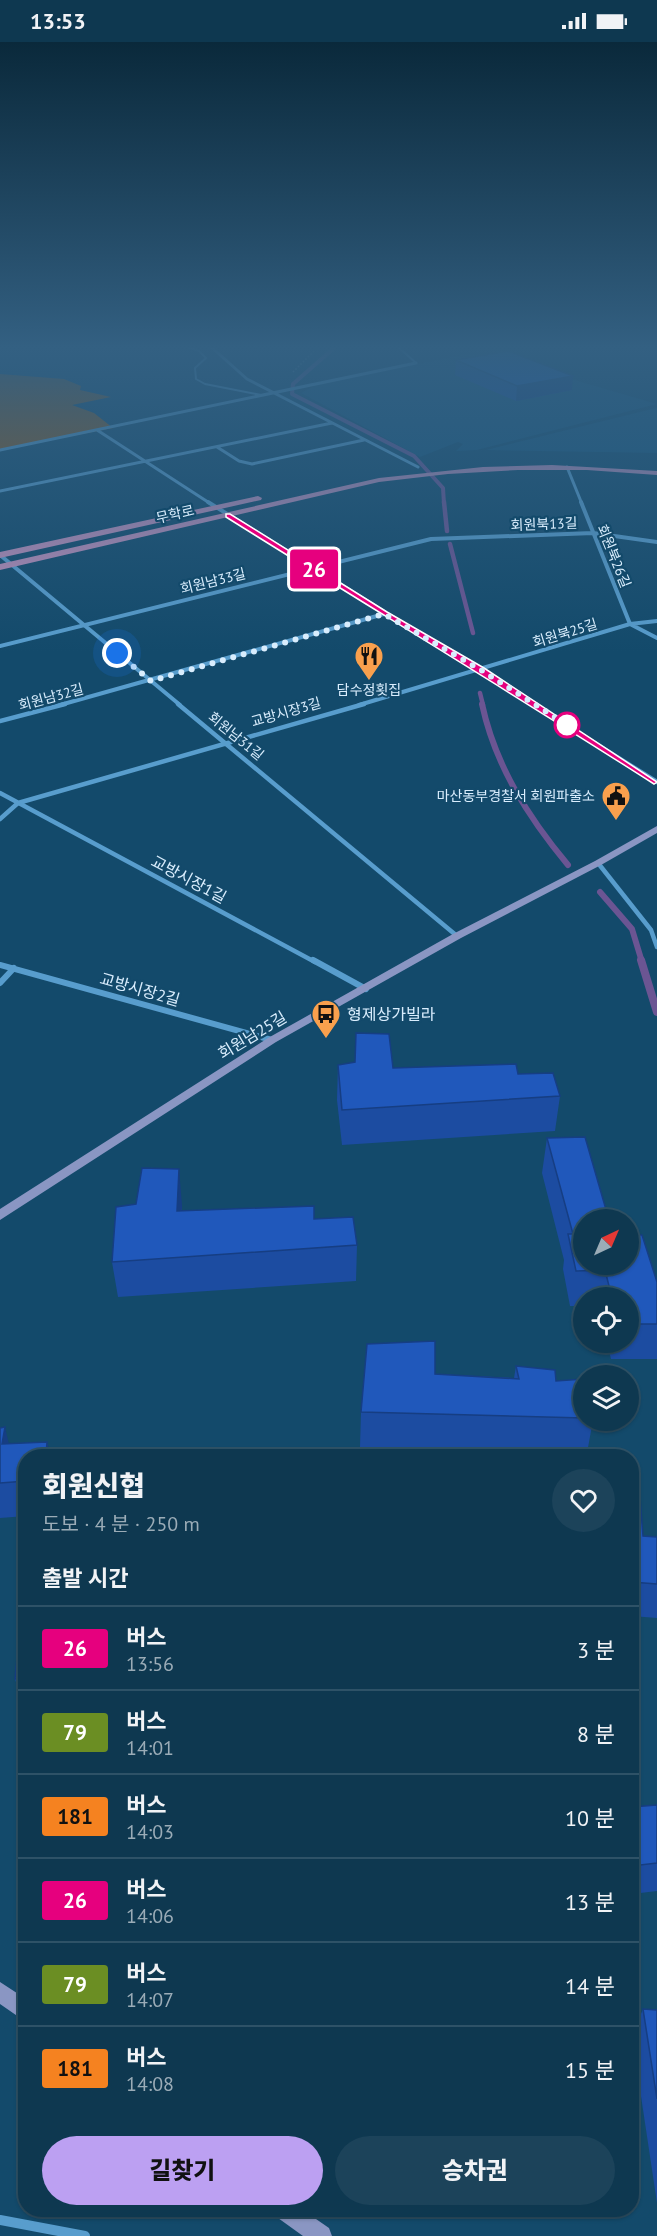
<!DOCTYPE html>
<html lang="ko">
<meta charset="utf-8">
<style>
body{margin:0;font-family:"PT Sans","Noto Sans KR",sans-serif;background:#1c435a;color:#f1f3f6;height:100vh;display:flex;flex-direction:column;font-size:22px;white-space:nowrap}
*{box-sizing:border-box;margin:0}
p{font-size:20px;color:#9bacb7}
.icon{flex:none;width:33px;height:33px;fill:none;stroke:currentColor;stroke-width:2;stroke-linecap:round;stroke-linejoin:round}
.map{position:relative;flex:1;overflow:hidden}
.side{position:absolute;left:18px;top:1407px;width:621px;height:768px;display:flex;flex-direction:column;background:#0e3850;border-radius:24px;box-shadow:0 2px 4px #0004,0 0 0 2px #2e5267}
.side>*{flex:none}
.badge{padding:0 12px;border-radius:4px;font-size:21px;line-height:39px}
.needle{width:39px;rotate:44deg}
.tools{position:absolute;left:573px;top:1167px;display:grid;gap:12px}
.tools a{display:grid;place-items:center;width:66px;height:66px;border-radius:50%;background:#0e3850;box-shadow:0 2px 4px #0004,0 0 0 2px #2e5267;font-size:30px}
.you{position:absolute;width:30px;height:30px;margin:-15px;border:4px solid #fff;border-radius:50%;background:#1a73e8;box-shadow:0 0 0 9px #1a73e833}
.map>.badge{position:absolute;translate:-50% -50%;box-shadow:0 0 0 3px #fff}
h2{padding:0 24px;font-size:22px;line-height:54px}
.round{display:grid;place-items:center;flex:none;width:63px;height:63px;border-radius:32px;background:#1c435a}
.summary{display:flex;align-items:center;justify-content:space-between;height:102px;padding:0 24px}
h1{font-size:28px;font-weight:800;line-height:45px}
.cta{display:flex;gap:12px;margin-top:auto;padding:12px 24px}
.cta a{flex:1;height:69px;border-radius:36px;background:#bca0f2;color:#111;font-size:24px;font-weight:800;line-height:69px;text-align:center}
.cta a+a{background:#1c435a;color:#f1f3f6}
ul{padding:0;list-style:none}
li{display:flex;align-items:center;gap:18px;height:84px;padding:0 24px;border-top:2px solid #2e5267}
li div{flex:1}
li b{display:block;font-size:22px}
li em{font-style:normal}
li .badge{min-width:66px;font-weight:700;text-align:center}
.status{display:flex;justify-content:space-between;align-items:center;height:42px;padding:0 30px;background:#0e3850;direction:ltr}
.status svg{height:16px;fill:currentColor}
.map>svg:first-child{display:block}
.built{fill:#16547a}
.green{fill:#975711}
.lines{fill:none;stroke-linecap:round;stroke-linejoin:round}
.stream-far3{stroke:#6b5593;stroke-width:4}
.stream-far2{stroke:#6b5593;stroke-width:4.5}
.stream-far1{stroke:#6b5593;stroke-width:6}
.stream{stroke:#6b5593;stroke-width:8}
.path{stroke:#648ca6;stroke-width:1.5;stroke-dasharray:1.5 2;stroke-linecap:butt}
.service{stroke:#589dcd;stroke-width:2}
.minor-far4{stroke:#589dcd;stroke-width:3}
.minor-far3{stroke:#589dcd;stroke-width:4}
.minor-far2{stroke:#589dcd;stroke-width:4.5}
.minor-far1{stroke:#589dcd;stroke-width:6}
.minor{stroke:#589dcd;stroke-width:10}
.secondary{fill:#8a96c3;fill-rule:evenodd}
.primary{fill:#bc8eb9;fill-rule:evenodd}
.wall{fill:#1c4ca1}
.shaded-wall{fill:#163e83}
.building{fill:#2058bb;stroke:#163e83;stroke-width:1.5}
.line{fill:#e6007e;stroke:#fff;stroke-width:1.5}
.walk{stroke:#d9edfd;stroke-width:6;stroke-dasharray:0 10.8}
.stop-dot{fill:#fff;stroke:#e6007e;stroke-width:3}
.labels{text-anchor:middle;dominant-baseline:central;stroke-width:4.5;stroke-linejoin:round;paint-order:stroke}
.far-street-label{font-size:14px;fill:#d9edfd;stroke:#134a6b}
.far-poi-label{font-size:14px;fill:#d9edfd;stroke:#134a6b}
.street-label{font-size:16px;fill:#d9edfd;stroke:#134a6b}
.poi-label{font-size:16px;fill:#d9edfd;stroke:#134a6b;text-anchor:start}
</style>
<div class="status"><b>13:53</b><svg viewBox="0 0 49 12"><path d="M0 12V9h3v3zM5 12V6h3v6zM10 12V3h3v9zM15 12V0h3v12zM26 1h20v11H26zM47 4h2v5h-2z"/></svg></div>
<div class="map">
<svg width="657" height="2194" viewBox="0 0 657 2194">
<rect width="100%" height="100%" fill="#134a6b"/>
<path class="built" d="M467,312L516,321L657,362L477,408L456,409L463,402L458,400L420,415L301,351L316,343Z
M657,366V411L486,408L656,366Z"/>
<path class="green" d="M0,332L64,337L81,344L80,348L111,355L72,363L94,371L113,386L0,408Z"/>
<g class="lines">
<path class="stream-far3" d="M331,303L334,306L293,342L292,352L414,414L443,446L444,462"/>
<path class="stream-far2" d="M444,460L447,489
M450,502L473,591
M480,651L483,663"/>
<path class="stream-far1" d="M482,662C495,723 528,775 568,823
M600,850L632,887L642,920"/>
<path class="stream" d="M641,918L657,970"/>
<path class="path" d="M293,330L320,303"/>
<path class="service" d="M182,303L199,309L206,316L195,326L196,337L205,342L261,353
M396,303L416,321
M193,304L208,303"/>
<path class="minor-far4" d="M209,303L247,337L418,425
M97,388L211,462
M217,405L239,419L252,422L364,398
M0,408L416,321
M567,425L582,462
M0,449L332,381"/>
<path class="minor-far3" d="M208,460L534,663
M581,460L630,582L657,596
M0,513L180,663
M0,604L431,497L593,491L657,500
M60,663L384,572
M359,663L630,582L657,579"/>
<path class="minor-far2" d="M178,662L457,894
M532,662L657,740
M0,679L65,662
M0,751L315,920
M0,777L18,761L364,662
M598,821L651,888L657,905"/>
<path class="minor-far1" d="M313,918L366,947
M0,923L272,998
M0,941L14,926"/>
<path class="minor" d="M0,2178L85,2194"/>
<path class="secondary" d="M657,784V791L601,823L461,896L276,1000L0,1178V1167L268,996L453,892L595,819Z
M0,1940L26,1957V1980L0,1962Z
M275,2168H303L329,2186L332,2194H303L278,2176Z"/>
<path class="primary" d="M552,423L657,429V433L587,428H518L448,432L379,440L0,528V522L379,436L483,425Z
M258,454L262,456L261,458L0,516V510Z"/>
</g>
<path class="wall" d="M456,318L572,348L516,359L455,333Z
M338,1023L518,1032L560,1054L555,1089L342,1103L337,1058Z
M547,1096L584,1178L657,1240V1317H611L607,1300H628V1256H584V1264H570L563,1227L564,1218L542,1131Z
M182,1163V1169L314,1177L357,1203L356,1239L118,1255L112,1220Z
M516,1324L556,1339L584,1376V1378H593L587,1411L360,1405L361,1370L435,1332L514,1336Z
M0,1386L9,1402L26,1414V1474L0,1476Z
M632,1443L643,1494L657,1495V1576L632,1574Z
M26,1547V1669H25L15,1637Z
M657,1763V1849L632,1852V1765Z
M643,1967L657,1968V2161L632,1994Z"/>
<path class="shaded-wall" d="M573,334L572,348L516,359L517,344Z
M179,1127L182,1163L181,1204L177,1169Z
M5,1385L13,1420L2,1402Z
M47,1400L51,1414H46Z"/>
<path class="building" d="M508,309L573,334L517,344L456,318Z
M356,991L389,992L393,1026L516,1022L518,1032L553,1031L560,1054L342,1068L338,1023L355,1020Z
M585,1095L609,1178H584V1222H628V1193H642L657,1240V1282H628V1256H612L605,1228L576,1229L568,1192H573L547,1096Z
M142,1126L179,1127L177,1169L314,1164V1177L353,1175L357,1203L112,1220L116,1165L136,1162Z
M435,1299V1332L519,1337L516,1324L555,1328L556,1339L584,1337V1376L361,1370L367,1302Z
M5,1385L2,1402L47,1400L46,1414H26V1439L0,1441V1386Z
M632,1443L639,1444L643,1494L657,1495V1542L632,1540Z
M26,1547V1636L15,1637L24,1548Z
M657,1763V1821L632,1824V1765Z
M643,1967L657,1968V2057Z"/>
<linearGradient id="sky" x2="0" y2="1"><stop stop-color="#0a293b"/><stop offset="0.5" stop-color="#336082"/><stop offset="1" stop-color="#336082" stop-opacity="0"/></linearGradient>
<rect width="657" height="610" fill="url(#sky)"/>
<path class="line" d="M226,472H230L387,570L484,626L657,740L654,742C512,651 368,564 226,475Z"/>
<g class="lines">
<path class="walk" d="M117,611L151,639L384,572L481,628L567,683"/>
</g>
<defs>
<g id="restaurant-pin" transform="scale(1.5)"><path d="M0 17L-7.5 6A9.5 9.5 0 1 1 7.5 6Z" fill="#f9a04d" stroke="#134a6b"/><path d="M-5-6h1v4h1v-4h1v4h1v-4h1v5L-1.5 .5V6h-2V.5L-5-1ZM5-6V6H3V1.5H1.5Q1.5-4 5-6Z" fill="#111"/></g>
<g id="civic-pin" transform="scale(1.5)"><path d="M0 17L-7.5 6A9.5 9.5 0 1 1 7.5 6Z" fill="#f9a04d" stroke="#134a6b"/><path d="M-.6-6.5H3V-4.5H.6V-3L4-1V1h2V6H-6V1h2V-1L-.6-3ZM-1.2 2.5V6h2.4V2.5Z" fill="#111"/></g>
<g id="bus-pin" transform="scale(1.5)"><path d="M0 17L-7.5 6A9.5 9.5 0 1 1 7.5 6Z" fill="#f9a04d" stroke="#134a6b"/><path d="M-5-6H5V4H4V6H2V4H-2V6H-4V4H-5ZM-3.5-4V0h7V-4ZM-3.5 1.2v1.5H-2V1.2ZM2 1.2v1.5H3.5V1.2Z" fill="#111"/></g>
</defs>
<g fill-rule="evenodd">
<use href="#restaurant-pin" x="369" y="614"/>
<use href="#civic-pin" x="616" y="754"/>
<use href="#bus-pin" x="326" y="972"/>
</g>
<circle class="stop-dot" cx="567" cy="683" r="12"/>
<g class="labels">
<g class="far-street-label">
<text transform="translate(175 472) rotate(-13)">무학로</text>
<text transform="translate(544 482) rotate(-2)">회원북13길</text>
<text transform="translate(614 514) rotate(68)">회원북26길</text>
<text transform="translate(213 539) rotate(-14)">회원남33길</text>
<text transform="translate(565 591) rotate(-17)">회원북25길</text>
<text transform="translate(51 655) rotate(-15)">회원남32길</text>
<text transform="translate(286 670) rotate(-16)">교방시장3길</text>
<text transform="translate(236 694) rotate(39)">회원남31길</text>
</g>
<g class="far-poi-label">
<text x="369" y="648">담수정횟집</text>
<text x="595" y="754" text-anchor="end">마산동부경찰서 회원파출소</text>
</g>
<g class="street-label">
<text transform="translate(189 837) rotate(28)">교방시장1길</text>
<text transform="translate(140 947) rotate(16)">교방시장2길</text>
<text transform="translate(252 993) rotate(-31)">회원남25길</text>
</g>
<g class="poi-label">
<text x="347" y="972">형제상가빌라</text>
</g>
</g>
</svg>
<div class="tools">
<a><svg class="needle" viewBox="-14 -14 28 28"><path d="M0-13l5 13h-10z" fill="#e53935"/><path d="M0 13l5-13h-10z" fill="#9bacb7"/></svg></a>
<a><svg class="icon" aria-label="locate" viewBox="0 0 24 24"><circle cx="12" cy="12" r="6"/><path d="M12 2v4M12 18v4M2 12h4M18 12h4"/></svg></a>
<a><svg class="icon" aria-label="layers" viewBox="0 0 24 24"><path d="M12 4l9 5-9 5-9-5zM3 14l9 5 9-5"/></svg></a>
</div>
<div class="you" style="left:117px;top:611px"></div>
<b class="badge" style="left:314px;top:527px;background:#e6007e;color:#fff">26</b>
<section class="side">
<div class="summary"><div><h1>회원신협</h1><p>도보 · 4 분 · 250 m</p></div><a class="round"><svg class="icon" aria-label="heart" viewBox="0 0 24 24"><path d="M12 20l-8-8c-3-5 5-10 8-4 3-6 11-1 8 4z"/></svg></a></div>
<h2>출발 시간</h2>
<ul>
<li><span class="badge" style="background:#e6007e;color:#fff">26</span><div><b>버스</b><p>13:56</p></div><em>3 분</em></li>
<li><span class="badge" style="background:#6b8e23;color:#fff">79</span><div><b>버스</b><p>14:01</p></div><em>8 분</em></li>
<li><span class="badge" style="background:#f58220;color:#111">181</span><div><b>버스</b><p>14:03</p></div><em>10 분</em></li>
<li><span class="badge" style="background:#e6007e;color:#fff">26</span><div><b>버스</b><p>14:06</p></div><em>13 분</em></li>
<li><span class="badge" style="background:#6b8e23;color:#fff">79</span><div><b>버스</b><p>14:07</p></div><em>14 분</em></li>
<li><span class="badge" style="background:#f58220;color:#111">181</span><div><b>버스</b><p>14:08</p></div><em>15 분</em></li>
</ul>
<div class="cta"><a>길찾기</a><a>승차권</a></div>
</section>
</div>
